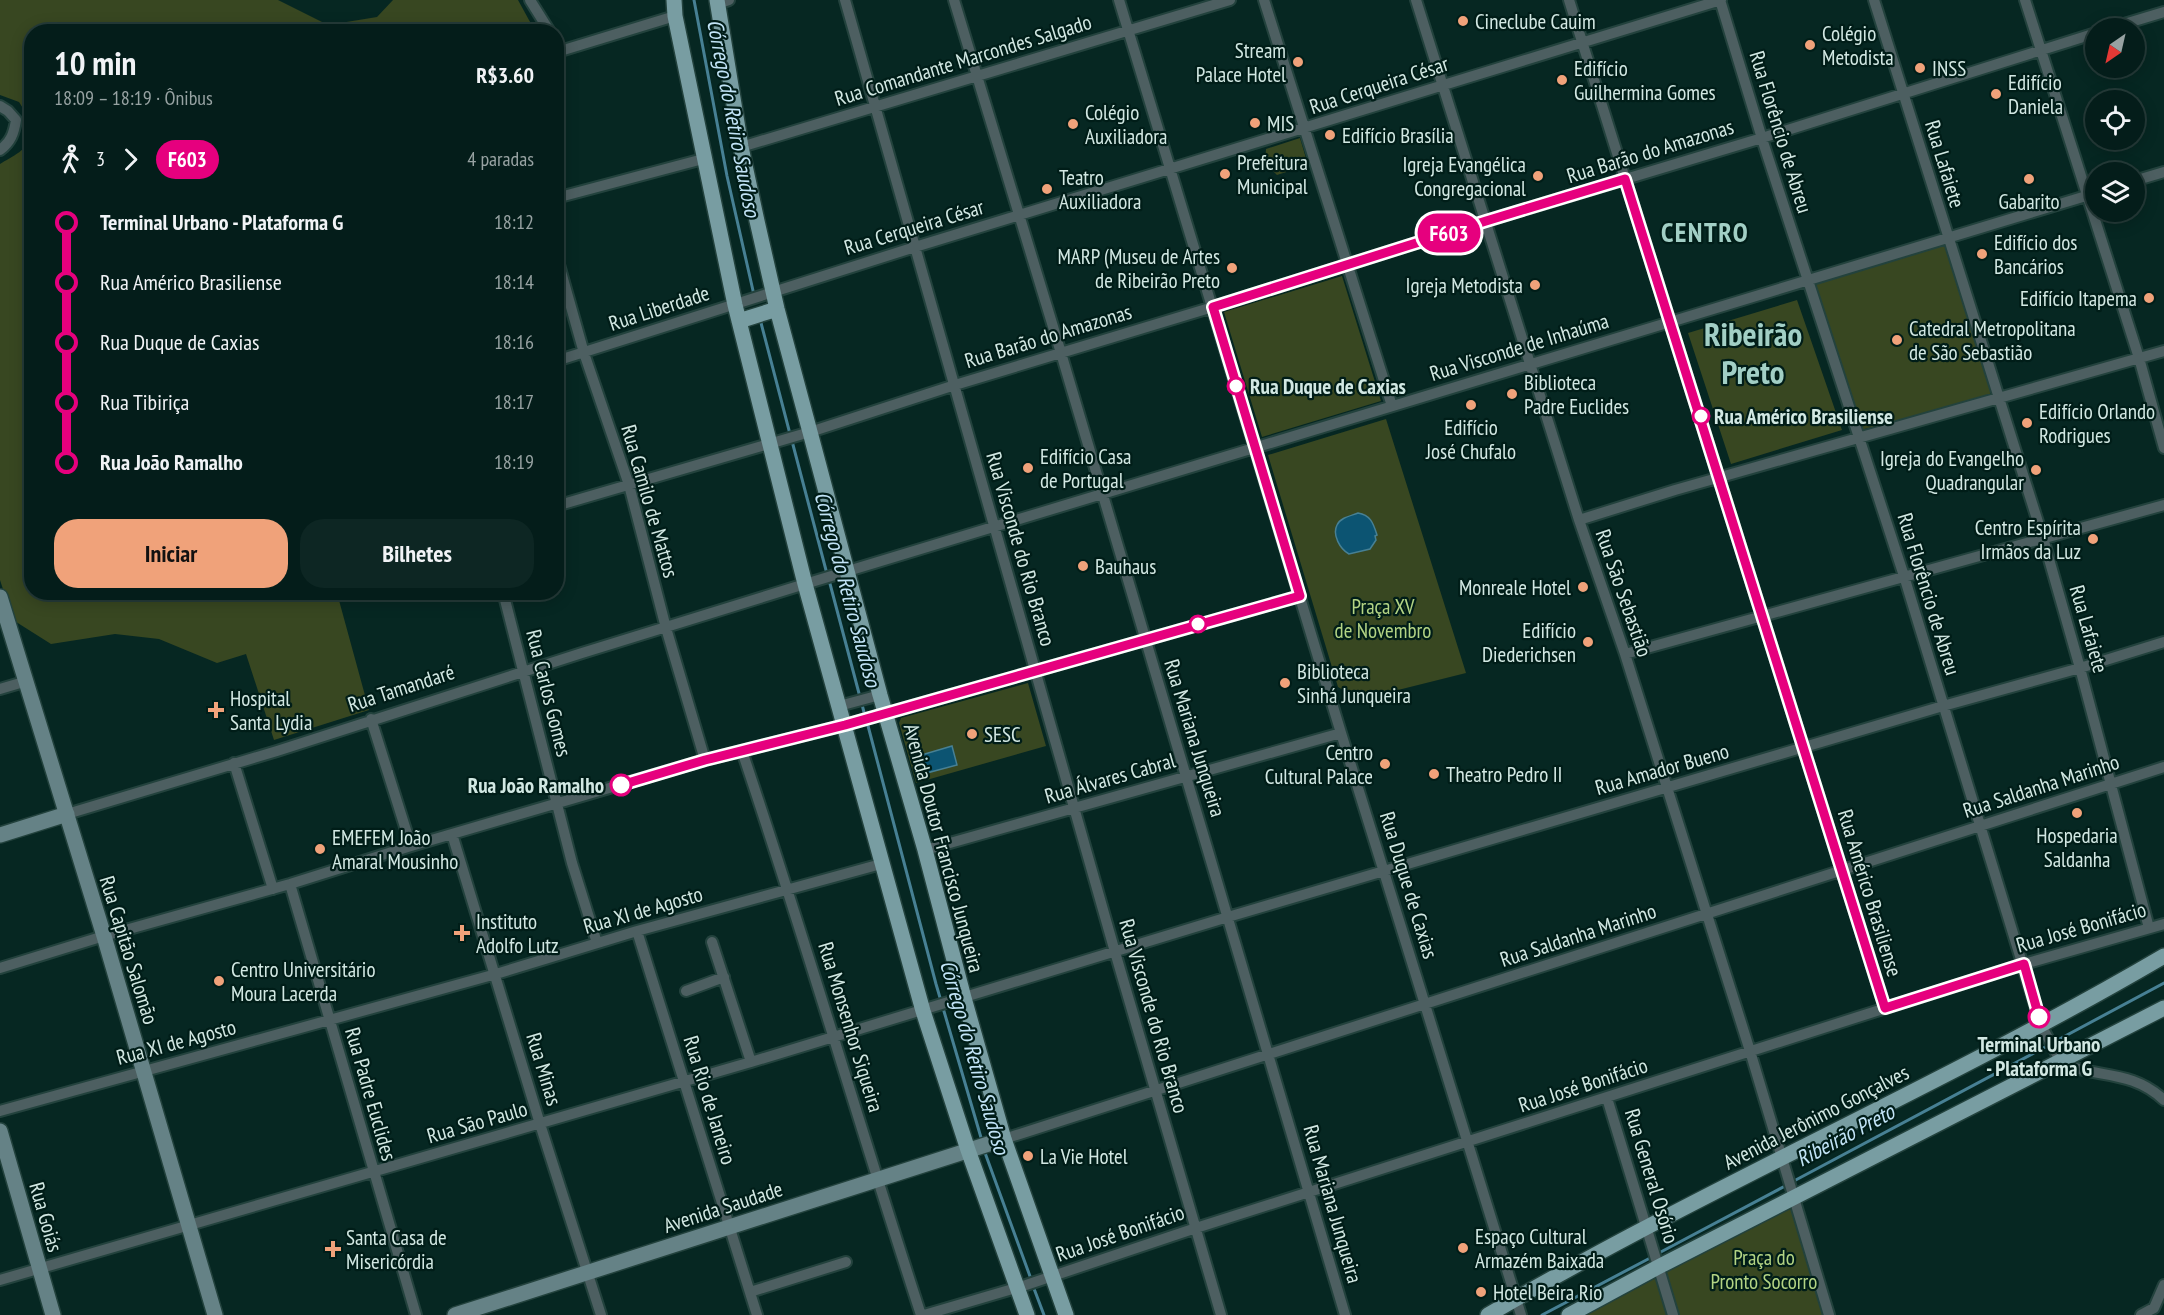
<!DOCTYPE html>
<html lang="pt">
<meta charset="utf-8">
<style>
body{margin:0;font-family:"PT Sans Narrow",sans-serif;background:#0d2623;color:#f1f3f6;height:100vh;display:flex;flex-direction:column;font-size:22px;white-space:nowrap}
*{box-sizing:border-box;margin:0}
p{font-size:20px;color:#97a2a2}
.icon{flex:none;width:33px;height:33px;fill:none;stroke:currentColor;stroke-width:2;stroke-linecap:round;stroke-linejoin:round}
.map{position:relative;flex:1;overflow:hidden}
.panel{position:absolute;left:24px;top:24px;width:540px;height:576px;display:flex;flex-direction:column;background:#041d1a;border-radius:24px;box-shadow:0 3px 15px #0003,0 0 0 2px #253b39}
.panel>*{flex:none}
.badge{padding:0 12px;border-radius:20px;font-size:21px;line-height:39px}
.needle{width:39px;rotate:214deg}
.tools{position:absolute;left:2085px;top:18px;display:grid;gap:12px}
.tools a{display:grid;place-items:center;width:60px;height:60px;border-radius:50%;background:#041d1a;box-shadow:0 3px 15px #0003,0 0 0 2px #253b39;font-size:30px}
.map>.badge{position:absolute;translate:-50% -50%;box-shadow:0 0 0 3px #fff}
.legs{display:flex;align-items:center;gap:9px;height:66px;padding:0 30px;font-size:20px}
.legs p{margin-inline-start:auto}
.overview{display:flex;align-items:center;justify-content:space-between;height:102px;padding:0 30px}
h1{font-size:33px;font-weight:600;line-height:45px}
.cta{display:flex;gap:12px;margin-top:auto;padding:12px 30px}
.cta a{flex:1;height:69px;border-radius:24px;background:#f0a27a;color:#111;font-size:24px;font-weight:600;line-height:69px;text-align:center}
.cta a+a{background:#0d2623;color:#f1f3f6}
ul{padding:0 30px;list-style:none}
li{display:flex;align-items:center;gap:21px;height:60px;font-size:22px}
li i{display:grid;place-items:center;width:9px;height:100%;margin:0 8px;background:currentColor}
li i::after{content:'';width:15px;height:15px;margin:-8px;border:4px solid;border-radius:50%;background:#041d1a}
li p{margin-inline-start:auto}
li:first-child i{background:linear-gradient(#0000 50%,currentColor 0)}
li:last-child i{background:linear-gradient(currentColor 50%,#0000 0)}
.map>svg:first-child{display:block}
.green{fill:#384721}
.water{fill:#0c5472;stroke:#478094;stroke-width:1.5}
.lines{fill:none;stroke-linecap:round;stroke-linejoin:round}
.stream{stroke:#478094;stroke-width:3}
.street-casing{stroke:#23423d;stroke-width:14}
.secondary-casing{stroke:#23423d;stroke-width:18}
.primary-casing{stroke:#23423d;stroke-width:18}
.street{stroke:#4d5f61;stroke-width:10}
.secondary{stroke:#658286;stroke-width:15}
.primary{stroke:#789da2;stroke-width:15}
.line-1-casing{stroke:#fff;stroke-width:14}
.line-1{stroke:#e6007e;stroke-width:9}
.poi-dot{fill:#f0a27a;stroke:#001d18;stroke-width:2}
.stop-1-dot{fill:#fff;stroke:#e6007e;stroke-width:3}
.labels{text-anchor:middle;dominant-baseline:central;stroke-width:4.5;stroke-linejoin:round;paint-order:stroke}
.poi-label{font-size:21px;fill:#d2e8e3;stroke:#001d18;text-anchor:start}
.street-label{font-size:21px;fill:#d2e8e3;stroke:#001d18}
.stop-label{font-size:21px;font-weight:bold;fill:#d2e8e3;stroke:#001d18;text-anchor:start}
.park-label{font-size:21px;fill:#b3d484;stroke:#001d18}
.water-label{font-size:22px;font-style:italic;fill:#c2e4f7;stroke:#001d18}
.district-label{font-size:27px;font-weight:bold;letter-spacing:1.5px;fill:#a2cfc5;stroke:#001d18}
.town-label{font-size:33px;font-weight:bold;fill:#a2cfc5;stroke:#001d18}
</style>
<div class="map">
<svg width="2164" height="1315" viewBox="0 0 2164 1315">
<rect width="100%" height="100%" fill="#062722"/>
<path class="green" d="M0,0H278L328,25L377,17L393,0H518L535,31L32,32L31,121L19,102L0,95Z
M31,135L32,592L337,593L369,710L274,740L246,654L217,663L159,639L115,634L51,644L13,620L0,580V164C11,157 30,149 31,135Z
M1300,138L1308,165L1277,175L1265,163L1266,149Z
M1944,244L1992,392L1986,397L1861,430L1813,284Z
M1342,276L1381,401L1262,437L1224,312Z
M1797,300L1842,430L1731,464L1688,333Z
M1386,419L1466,673L1366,698L1350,694L1338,687L1268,455Z
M1028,683L1046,746L916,783L899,723L901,718Z
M1793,1205L1825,1315H1677L1664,1268Z
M1657,1273L1669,1315H1580Z"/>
<path class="water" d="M1358,513C1370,515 1373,522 1377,535L1375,536L1376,540L1370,549L1349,554C1340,549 1332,535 1337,525C1340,518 1350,516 1358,513Z
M952,746L957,765L923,774L918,756Z"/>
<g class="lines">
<path class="stream" d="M694,0L727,176L754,295
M760,319L790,434
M792,441L827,574
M829,580L865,716
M867,722L936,984L982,1141
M2054,1042L2164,983
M984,1150L1031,1279
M1792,1182L2049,1045
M1657,1254L1787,1185
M1033,1286L1044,1315
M1542,1315L1652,1257"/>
<g class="street-casing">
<path id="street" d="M530,0L550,32
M845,0L1115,952L1221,1315
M954,0L1061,353L1345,1315
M1119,0L1341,733L1521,1315
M1264,0L1392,406
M1416,0L1579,520L1625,654L1750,1051L1829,1315
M1569,0L1885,1008
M1720,0L1764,145L1904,576L2041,1025L2062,1064C2099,1078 2132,1070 2164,1100
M1874,0L2043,538L2080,668L2149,928
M2025,0L2139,358L2164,448
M717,4L729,0
M2111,28L2164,12
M557,52L675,16
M0,106L8,111L16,120C14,133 11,142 0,150
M741,147L1230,0
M2134,181L2164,172
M556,198L703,159
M556,254L584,353L629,485L666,628L705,760
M556,361L915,247L1721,0
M556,506L810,432L955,385L1213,307L1486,221L1762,138L2096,33
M1579,520L1675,490L2164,351
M503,592L572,863L597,943
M1625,654L2164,505
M0,689L27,681
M839,706L880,695
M371,719L411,846
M742,751C805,938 860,1128 921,1315
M234,763L273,889
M67,814L277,751L582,653L805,584L2096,193
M452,834L540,1124L601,1315
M925,850L1341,733
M290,884L416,1315
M637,931L757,1315
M712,942L751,1062
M0,968L104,936L290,884L411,846L705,760L845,725L1300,596
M686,991L724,977
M1607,1098L1673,1315
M0,1111L496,974L637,931L881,864
M1004,1139L2164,767
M0,1280L751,1062L1228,917L1943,706L2080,668L2164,642
M750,1292L846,1262
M924,1315L1026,1285L1196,1228L2024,964L2164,924
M2141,1315L2154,1308L2164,1285"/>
</g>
<g class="secondary-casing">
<path id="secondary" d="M0,597L104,936L215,1315
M0,835L67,814
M0,1131L53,1315
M455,1315L1004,1139"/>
</g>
<g class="primary-casing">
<path id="primary" d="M674,0L675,16L735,305L805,584L923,1011L968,1150L1027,1315
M717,0L741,147L757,221L777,309L810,432L880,695L925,850L964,998L1004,1139L1066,1315
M739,321L777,309
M1488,1315C1708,1186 1944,1085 2164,956
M1569,1315L1660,1266L2164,1008"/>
</g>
<use href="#street" class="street"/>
<use href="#secondary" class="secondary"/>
<use href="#primary" class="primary"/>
</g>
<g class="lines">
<g class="line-1-casing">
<path id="line-1" d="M621,785L705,760L845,725L1300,596L1213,307L1486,221L1625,179L1885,1008L2024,964L2039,1017"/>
</g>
<use href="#line-1" class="line-1"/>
</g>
<g class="poi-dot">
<circle cx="1463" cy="21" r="6"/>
<circle cx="1810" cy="45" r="6"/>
<circle cx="1298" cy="62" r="6"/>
<circle cx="1920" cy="68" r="6"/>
<circle cx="1562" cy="80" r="6"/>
<circle cx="1996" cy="94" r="6"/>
<circle cx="1255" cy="123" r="6"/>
<circle cx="1073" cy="124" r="6"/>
<circle cx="1330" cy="135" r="6"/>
<circle cx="1225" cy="174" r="6"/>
<circle cx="1538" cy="176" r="6"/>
<circle cx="2029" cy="179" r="6"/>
<circle cx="1047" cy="189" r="6"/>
<circle cx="1982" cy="254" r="6"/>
<circle cx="1232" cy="268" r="6"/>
<circle cx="1535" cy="285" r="6"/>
<circle cx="2149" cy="298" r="6"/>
<circle cx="1897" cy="340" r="6"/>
<circle cx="1512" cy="394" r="6"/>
<circle cx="1471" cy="405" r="6"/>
<circle cx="2027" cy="423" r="6"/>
<circle cx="1028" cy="468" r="6"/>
<circle cx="2036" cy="470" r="6"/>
<circle cx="2093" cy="539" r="6"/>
<circle cx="1083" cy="566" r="6"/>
<circle cx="1583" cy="587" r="6"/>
<circle cx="1588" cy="642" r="6"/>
<circle cx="1285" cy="683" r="6"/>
<path d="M213 701h6v6h6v6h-6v6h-6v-6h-6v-6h6z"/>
<circle cx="972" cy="734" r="6"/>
<circle cx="1385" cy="764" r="6"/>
<circle cx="1434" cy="774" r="6"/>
<circle cx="2077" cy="813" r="6"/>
<circle cx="320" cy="849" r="6"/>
<path d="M459 924h6v6h6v6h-6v6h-6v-6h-6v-6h6z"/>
<circle cx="219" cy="981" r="6"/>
<circle cx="1028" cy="1156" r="6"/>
<circle cx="1463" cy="1248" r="6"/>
<path d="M330 1240h6v6h6v6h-6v6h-6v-6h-6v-6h6z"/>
<circle cx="1481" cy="1292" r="6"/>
</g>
<g class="stop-1-dot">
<circle cx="1236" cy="386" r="8"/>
<circle cx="1701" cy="416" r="8"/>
<circle cx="1198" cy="624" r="8"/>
<circle cx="621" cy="785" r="10"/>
<circle cx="2039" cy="1017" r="10"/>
</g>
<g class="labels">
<g class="poi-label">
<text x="1475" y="21">Cineclube Cauim</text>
<text x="1822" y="33">Colégio<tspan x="1822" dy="24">Metodista</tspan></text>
<text x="1286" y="50" text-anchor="end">Stream<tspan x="1286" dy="24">Palace Hotel</tspan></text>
<text x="1574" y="68">Edifício<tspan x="1574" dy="24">Guilhermina Gomes</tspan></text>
<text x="1932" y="68">INSS</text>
<text x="2008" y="82">Edifício<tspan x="2008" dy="24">Daniela</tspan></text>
<text x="1085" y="112">Colégio<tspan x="1085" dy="24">Auxiliadora</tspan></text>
<text x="1267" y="123">MIS</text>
<text x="1342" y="135">Edifício Brasília</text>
<text x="1237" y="162">Prefeitura<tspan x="1237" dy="24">Municipal</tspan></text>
<text x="1526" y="164" text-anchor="end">Igreja Evangélica<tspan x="1526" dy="24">Congregacional</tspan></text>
<text x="1059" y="177">Teatro<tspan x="1059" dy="24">Auxiliadora</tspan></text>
<text x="2029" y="201" text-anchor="middle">Gabarito</text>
<text x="1994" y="242">Edifício dos<tspan x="1994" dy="24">Bancários</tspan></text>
<text x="1220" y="256" text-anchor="end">MARP (Museu de Artes<tspan x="1220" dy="24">de Ribeirão Preto</tspan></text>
<text x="1523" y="285" text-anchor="end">Igreja Metodista</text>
<text x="2137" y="298" text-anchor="end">Edifício Itapema</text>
<text x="1909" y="328">Catedral Metropolitana<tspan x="1909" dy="24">de São Sebastião</tspan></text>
<text x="1524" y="382">Biblioteca<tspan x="1524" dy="24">Padre Euclides</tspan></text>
<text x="2039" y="411">Edifício Orlando<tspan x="2039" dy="24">Rodrigues</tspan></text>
<text x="1471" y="427" text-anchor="middle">Edifício<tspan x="1471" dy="24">José Chufalo</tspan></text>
<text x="1040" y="456">Edifício Casa<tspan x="1040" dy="24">de Portugal</tspan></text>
<text x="2024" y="458" text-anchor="end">Igreja do Evangelho<tspan x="2024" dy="24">Quadrangular</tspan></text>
<text x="2081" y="527" text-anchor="end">Centro Espírita<tspan x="2081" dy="24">Irmãos da Luz</tspan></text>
<text x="1095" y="566">Bauhaus</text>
<text x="1571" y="587" text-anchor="end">Monreale Hotel</text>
<text x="1576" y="630" text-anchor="end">Edifício<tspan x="1576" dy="24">Diederichsen</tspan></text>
<text x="1297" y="671">Biblioteca<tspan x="1297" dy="24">Sinhá Junqueira</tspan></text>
<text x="230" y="698">Hospital<tspan x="230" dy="24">Santa Lydia</tspan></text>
<text x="984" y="734">SESC</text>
<text x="1373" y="752" text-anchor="end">Centro<tspan x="1373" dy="24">Cultural Palace</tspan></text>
<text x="1446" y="774">Theatro Pedro II</text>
<text x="2077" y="835" text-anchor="middle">Hospedaria<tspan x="2077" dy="24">Saldanha</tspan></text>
<text x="332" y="837">EMEFEM João<tspan x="332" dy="24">Amaral Mousinho</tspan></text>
<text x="476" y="921">Instituto<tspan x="476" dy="24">Adolfo Lutz</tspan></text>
<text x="231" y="969">Centro Universitário<tspan x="231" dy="24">Moura Lacerda</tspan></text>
<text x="1040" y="1156">La Vie Hotel</text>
<text x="1475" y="1236">Espaço Cultural<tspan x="1475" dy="24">Armazém Baixada</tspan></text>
<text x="346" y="1237">Santa Casa de<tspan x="346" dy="24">Misericórdia</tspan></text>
<text x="1493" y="1292">Hotel Beira Rio</text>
</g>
<g class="street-label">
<text transform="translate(963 60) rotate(-17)">Rua Comandante Marcondes Salgado</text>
<text transform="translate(1379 85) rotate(-18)">Rua Cerqueira César</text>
<text transform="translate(1781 132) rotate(73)">Rua Florêncio de Abreu</text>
<text transform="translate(1650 151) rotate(-17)">Rua Barão do Amazonas</text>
<text transform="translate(1945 164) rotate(73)">Rua Lafaiete</text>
<text transform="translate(914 227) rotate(-17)">Rua Cerqueira César</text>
<text transform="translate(659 308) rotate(-18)">Rua Liberdade</text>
<text transform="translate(1048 336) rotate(-17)">Rua Barão do Amazonas</text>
<text transform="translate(1519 347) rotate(-17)">Rua Visconde de Inhaúma</text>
<text transform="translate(650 501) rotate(74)">Rua Camilo de Mattos</text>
<text transform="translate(1021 549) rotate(74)">Rua Visconde do Rio Branco</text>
<text transform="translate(1624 593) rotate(71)">Rua São Sebastião</text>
<text transform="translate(1929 594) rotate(73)">Rua Florêncio de Abreu</text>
<text transform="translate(2089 629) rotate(74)">Rua Lafaiete</text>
<text transform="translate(401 688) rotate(-18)">Rua Tamandaré</text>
<text transform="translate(549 693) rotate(76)">Rua Carlos Gomes</text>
<text transform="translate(1195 738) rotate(73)">Rua Mariana Junqueira</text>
<text transform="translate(1662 769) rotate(-16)">Rua Amador Bueno</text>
<text transform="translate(1110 778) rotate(-16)">Rua Álvares Cabral</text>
<text transform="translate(2041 786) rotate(-18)">Rua Saldanha Marinho</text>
<text transform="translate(944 848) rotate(75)">Avenida Doutor Francisco Junqueira</text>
<text transform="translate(1409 885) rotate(73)">Rua Duque de Caxias</text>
<text transform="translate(1870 893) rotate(73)">Rua Américo Brasiliense</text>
<text transform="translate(643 910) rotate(-16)">Rua XI de Agosto</text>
<text transform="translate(2081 927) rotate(-16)">Rua José Bonifácio</text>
<text transform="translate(1578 935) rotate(-18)">Rua Saldanha Marinho</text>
<text transform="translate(129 950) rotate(73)">Rua Capitão Salomão</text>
<text transform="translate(1154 1016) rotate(74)">Rua Visconde do Rio Branco</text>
<text transform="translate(851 1027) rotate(73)">Rua Monsenhor Siqueira</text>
<text transform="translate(176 1042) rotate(-15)">Rua XI de Agosto</text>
<text transform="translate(544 1069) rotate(73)">Rua Minas</text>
<text transform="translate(1583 1085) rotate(-18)">Rua José Bonifácio</text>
<text transform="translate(371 1094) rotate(74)">Rua Padre Euclides</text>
<text transform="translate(710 1100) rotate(73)">Rua Rio de Janeiro</text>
<text transform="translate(1816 1117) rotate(-27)">Avenida Jerônimo Gonçalves</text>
<text transform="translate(477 1122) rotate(-16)">Rua São Paulo</text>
<text transform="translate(1652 1176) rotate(73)">Rua General Osório</text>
<text transform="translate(1333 1204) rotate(74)">Rua Mariana Junqueira</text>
<text transform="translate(723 1207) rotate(-18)">Avenida Saudade</text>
<text transform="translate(46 1217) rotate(74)">Rua Goiás</text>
<text transform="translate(1120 1233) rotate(-19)">Rua José Bonifácio</text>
</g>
<g class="stop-label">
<text x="1250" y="386">Rua Duque de Caxias</text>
<text x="1714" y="416">Rua Américo Brasiliense</text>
<text x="604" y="785" text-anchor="end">Rua João Ramalho</text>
<text x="2039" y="1044" text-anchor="middle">Terminal Urbano<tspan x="2039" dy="24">- Plataforma G</tspan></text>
</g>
<g class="park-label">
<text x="1383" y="606">Praça XV<tspan x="1383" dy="24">de Novembro</tspan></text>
<text x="1764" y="1257">Praça do<tspan x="1764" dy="24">Pronto Socorro</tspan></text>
</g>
<g class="water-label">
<text transform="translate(734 118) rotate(79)">Córrego do Retiro Saudoso</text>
<text transform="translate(848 589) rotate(75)">Córrego do Retiro Saudoso</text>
<text transform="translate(975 1057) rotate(74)">Córrego do Retiro Saudoso</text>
<text transform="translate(1845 1135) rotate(-28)">Ribeirão Preto</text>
</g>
<g class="district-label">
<text x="1705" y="232">CENTRO</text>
</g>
<g class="town-label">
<text x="1753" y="333">Ribeirão<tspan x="1753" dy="38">Preto</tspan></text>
</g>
</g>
</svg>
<div class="tools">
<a><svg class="needle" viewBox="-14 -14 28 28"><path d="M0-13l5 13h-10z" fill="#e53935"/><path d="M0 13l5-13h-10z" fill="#97a2a2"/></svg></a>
<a><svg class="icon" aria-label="locate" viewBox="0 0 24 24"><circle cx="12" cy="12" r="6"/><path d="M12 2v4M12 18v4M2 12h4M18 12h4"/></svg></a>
<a><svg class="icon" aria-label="layers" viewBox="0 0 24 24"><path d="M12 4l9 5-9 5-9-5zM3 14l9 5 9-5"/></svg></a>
</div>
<b class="badge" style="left:1449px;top:233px;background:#e6007e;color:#fff">F603</b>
<section class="panel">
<div class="overview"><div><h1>10 min</h1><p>18:09 – 18:19 · Ônibus</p></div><b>R$3.60</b></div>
<div class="legs"><svg class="icon" aria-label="walk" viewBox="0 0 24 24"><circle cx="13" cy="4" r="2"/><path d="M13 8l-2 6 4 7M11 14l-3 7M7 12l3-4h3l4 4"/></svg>3<svg class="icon" aria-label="forward" viewBox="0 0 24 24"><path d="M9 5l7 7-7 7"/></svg><b class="badge" style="background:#e6007e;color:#fff">F603</b><p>4 paradas</p></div>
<ul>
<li><i style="color:#e6007e"></i><b>Terminal Urbano - Plataforma G</b><p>18:12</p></li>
<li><i style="color:#e6007e"></i><span>Rua Américo Brasiliense</span><p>18:14</p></li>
<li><i style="color:#e6007e"></i><span>Rua Duque de Caxias</span><p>18:16</p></li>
<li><i style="color:#e6007e"></i><span>Rua Tibiriça</span><p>18:17</p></li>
<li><i style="color:#e6007e"></i><b>Rua João Ramalho</b><p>18:19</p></li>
</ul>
<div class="cta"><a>Iniciar</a><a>Bilhetes</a></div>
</section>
</div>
